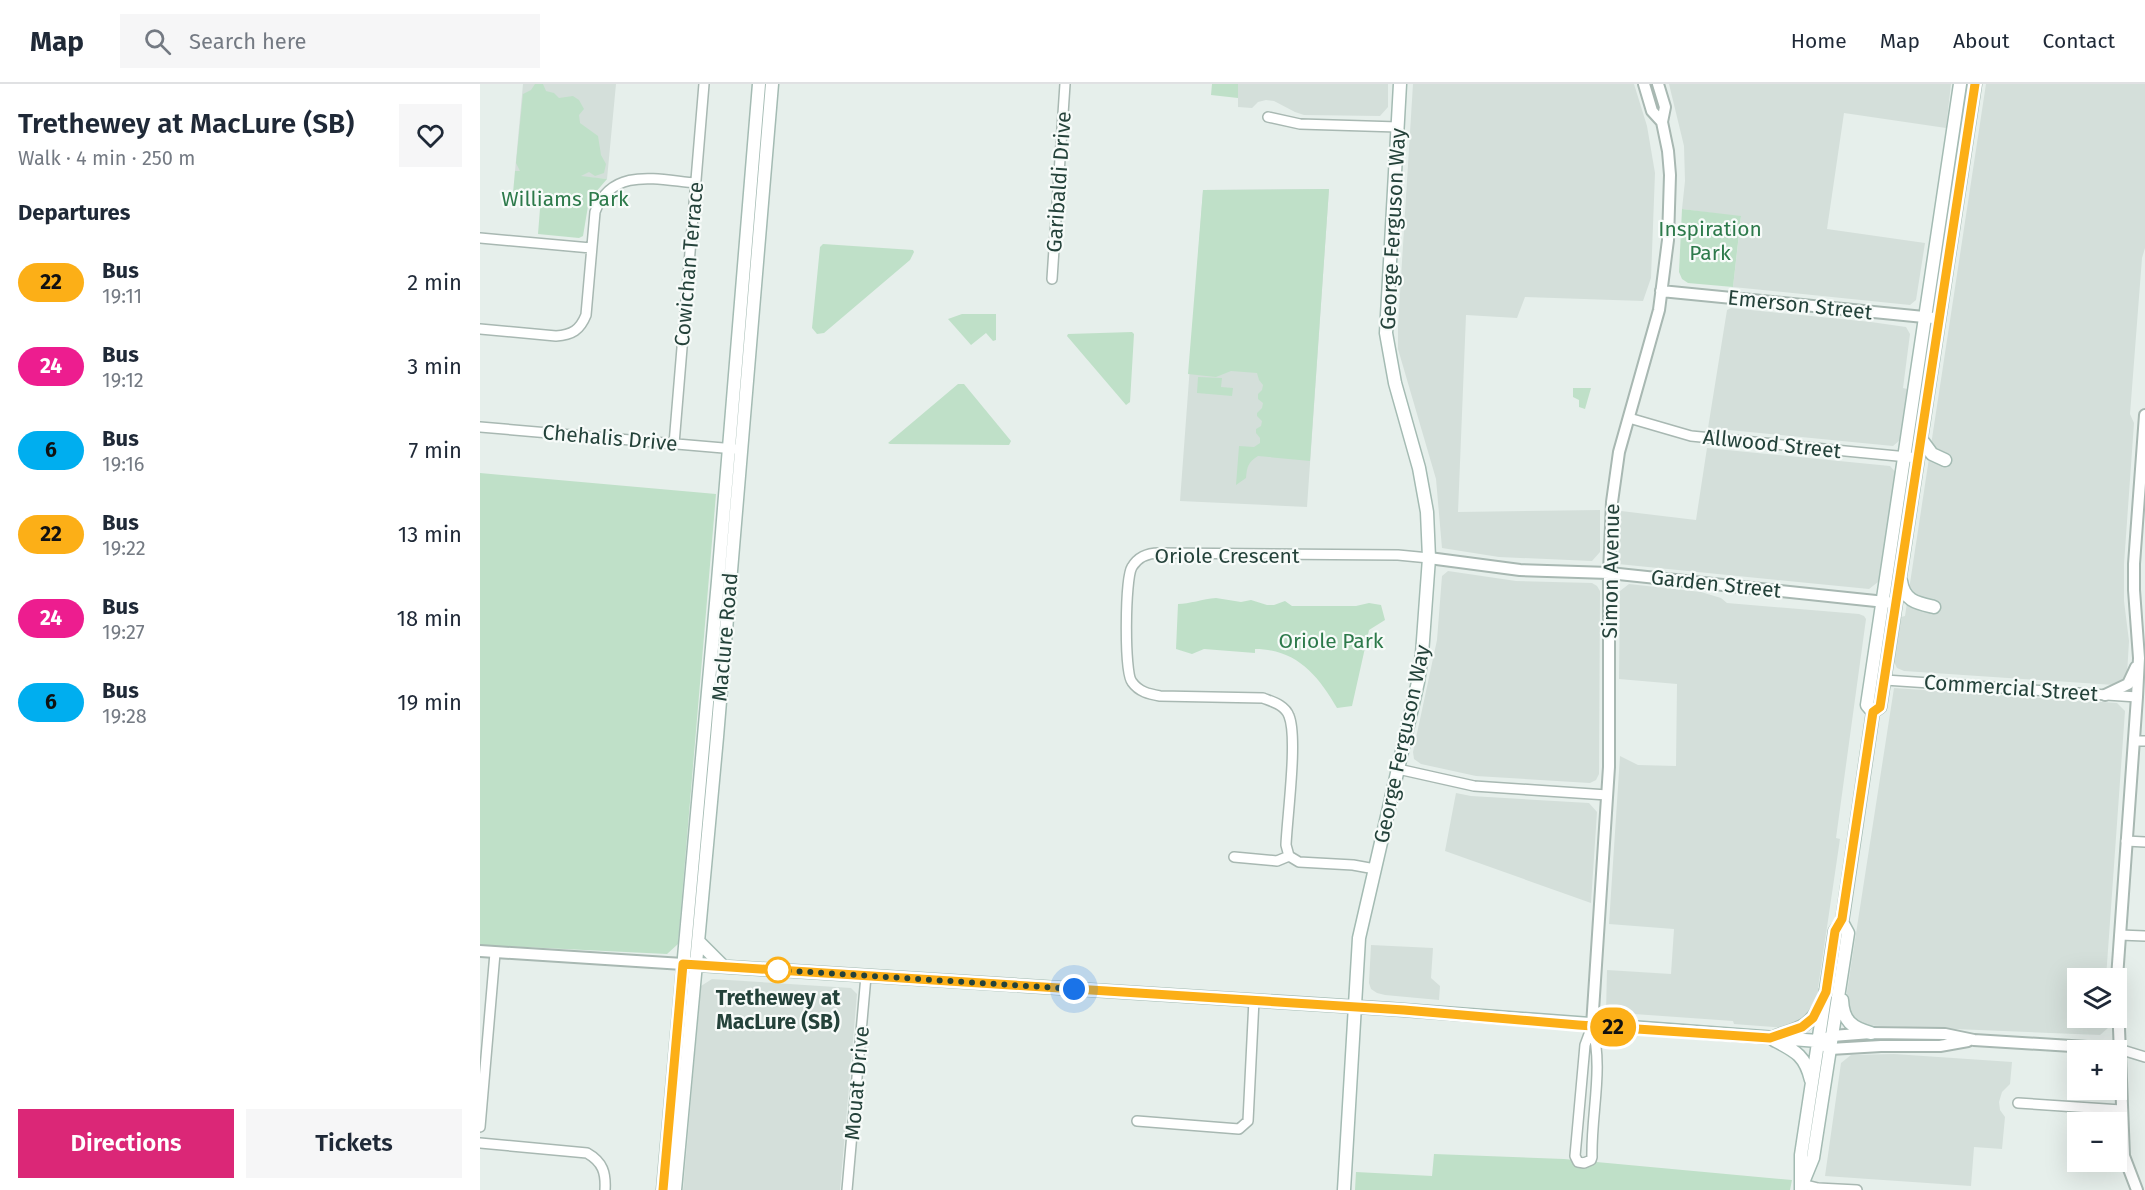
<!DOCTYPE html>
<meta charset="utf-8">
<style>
body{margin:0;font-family:"Fira Sans",sans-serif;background:#f6f6f7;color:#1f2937;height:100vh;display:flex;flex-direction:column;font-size:22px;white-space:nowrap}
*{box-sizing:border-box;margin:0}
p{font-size:20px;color:#747a83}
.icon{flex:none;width:33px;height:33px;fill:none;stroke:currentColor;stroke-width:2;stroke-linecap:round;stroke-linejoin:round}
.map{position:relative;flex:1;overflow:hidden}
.sheet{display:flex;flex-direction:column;background:#fff;width:480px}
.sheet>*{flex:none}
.badge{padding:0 12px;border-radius:20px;font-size:21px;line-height:39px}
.fabs{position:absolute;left:1587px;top:884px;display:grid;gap:12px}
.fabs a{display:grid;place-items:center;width:60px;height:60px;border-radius:0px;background:#fff;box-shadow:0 6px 24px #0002;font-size:30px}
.you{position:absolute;width:30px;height:30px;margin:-15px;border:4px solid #fff;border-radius:50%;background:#1a73e8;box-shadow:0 0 0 9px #1a73e833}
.map>.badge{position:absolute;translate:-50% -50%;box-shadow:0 0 0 3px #fff}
h2{padding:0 18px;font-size:22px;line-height:54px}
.round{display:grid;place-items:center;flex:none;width:63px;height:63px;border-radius:0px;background:#f6f6f7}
.summary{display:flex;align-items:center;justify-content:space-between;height:102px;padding:0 18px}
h1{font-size:28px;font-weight:600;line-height:45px}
.action{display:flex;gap:12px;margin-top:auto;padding:12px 18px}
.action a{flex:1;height:69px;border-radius:0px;background:#db2777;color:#fff;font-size:24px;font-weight:600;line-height:69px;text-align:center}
.action a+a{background:#f6f6f7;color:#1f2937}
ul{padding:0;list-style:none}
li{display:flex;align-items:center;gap:18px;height:84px;padding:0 18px}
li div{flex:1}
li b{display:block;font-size:22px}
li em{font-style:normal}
li .badge{min-width:66px;font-weight:700;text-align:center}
header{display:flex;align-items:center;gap:36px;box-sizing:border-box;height:84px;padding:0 30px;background:#fff;border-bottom:2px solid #e0e1e3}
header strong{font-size:28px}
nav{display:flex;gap:33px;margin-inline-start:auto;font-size:21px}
.search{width:420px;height:54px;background:#f6f6f7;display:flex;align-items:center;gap:15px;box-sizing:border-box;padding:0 21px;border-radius:0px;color:#747a83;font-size:22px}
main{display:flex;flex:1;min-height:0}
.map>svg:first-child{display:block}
.built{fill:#d4dfda}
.green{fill:#bfe0c8}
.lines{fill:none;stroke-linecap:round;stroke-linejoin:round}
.minor-casing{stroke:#a8b8b2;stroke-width:12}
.tertiary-casing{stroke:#a8b8b2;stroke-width:14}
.secondary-casing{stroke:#a4bbb3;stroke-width:15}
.minor{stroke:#fff;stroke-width:9}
.tertiary{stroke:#fff;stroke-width:10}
.secondary{stroke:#fff;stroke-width:12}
.line-casing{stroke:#fff;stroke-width:14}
.line{stroke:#fcaf17;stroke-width:9}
.walk{stroke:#24423a;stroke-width:6;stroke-dasharray:0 10.8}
.stop-dot{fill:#fff;stroke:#fcaf17;stroke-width:3}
.labels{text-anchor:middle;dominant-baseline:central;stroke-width:4.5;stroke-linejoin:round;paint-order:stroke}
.street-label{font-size:21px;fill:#24423a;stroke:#f7fbf9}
.park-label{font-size:21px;fill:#2d7a4b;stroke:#f7fbf9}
.stop-label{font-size:21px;font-weight:bold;fill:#24423a;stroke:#f7fbf9}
</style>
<header>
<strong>Map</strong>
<div class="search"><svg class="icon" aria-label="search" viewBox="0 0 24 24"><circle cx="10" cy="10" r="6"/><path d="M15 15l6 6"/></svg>Search here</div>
<nav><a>Home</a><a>Map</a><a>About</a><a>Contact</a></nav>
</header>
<main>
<section class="sheet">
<div class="summary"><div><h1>Trethewey at MacLure (SB)</h1><p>Walk · 4 min · 250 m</p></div><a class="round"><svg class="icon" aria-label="heart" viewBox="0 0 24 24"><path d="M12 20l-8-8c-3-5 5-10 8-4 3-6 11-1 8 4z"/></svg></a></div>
<h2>Departures</h2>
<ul>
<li><span class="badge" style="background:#fcaf17;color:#111">22</span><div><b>Bus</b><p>19:11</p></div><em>2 min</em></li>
<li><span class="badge" style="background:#ed1d8f;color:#fff">24</span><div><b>Bus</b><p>19:12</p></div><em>3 min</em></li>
<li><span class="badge" style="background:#00aeef;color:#111">6</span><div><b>Bus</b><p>19:16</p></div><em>7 min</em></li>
<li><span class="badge" style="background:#fcaf17;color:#111">22</span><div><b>Bus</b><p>19:22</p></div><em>13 min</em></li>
<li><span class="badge" style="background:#ed1d8f;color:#fff">24</span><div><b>Bus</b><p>19:27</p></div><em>18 min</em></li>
<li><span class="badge" style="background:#00aeef;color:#111">6</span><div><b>Bus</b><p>19:28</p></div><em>19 min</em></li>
</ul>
<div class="action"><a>Directions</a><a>Tickets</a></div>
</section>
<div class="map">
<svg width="1665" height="1106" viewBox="0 0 1665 1106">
<rect width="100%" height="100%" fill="#e6efeb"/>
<path class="built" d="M43,0H136L127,95L35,87Z
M758,0H908V23L900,32L824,31L815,28L794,17L786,16L778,18L772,24L758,23Z
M933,0H1154L1167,42L1175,89L1171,194L1163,217L1045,213L1037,234L986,231L978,428L1120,426V468L1112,477L1019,473L962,464L956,395L918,265V242Z
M1189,0H1471L1466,44L1364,29L1347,145L1445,159L1436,216L1430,221L1253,203L1261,133L1202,125L1205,97L1204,62Z
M1506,0H1665V164L1662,174L1650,330L1654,339L1644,480V517L1649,557L1647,590L1642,597L1634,601L1424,587L1417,584L1414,578L1421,533L1425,532Z
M849,105L827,423L700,417L723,106Z
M1251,224L1391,238L1426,243L1430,250L1423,304L1427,305L1420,356L1413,362L1228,344L1247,226Z
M1227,364L1410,382L1418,391L1401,498H1398L1389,505L1138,480L1141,427L1216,436Z
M968,487L1036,497L1112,499L1117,502L1120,507L1119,690L1116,696L1110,699L996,692L941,680L934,675L933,668L957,556L962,492Z
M1149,500L1221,508L1241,514L1247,519L1379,530L1384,532L1386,535L1356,754L1360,755L1338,904L1341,905L1340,915L1328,936L1305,944L1254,940L1253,937L1126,928L1127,886L1191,890L1194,845L1129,840L1140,672L1158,681L1196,682L1197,600L1139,595L1140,507Z
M1414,604L1637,619L1645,627L1626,894H1598V933H1628V944L1620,951L1377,941L1364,927Z
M976,709L991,712L1109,719L1117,728L1111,819L965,767Z
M891,861L953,864L951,894L960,902L959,916L905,911L897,909L891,905L889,899Z
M232,895L371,904L377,910L360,1106H203L221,902Z
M1414,970L1532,978L1530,1000L1522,1008L1519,1018L1520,1026L1525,1033L1522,1065L1494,1063L1491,1102L1345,1092L1361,979L1371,971Z"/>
<path class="green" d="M55,0H63L66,7L74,9L79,14L93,12L99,16L104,25L99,31L100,39L118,52L121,71L126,80L124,89L115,92L109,88L101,92L127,95L109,116L103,152L99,154L58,150L61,112L33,109L35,87H40L36,79L43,10L51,6Z
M732,0H758V14L731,11Z
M849,105L830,377L778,372C768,378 767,383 766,394L756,401L759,362L774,363L780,359V354L776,349V345L781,342L782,337L777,332V329L782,324L783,319L778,315V310L782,306L783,301L779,296L777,289L751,287L736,293L708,290L723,106Z
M1202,125L1261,132L1253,203L1208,199L1202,195L1199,188Z
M343,160L433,166L434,168L430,176L344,249L337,250L332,244L340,163Z
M482,230H516V256L513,257L506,249L491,261L468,235Z
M652,248L654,250L650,318L646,321L587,252L588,250Z
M718,293L742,294L741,303L753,304L752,312L717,309Z
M478,300H484L531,357L529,361L410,360L408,359Z
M1093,304H1111L1105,325L1099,323V316L1093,313Z
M0,389L236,410L198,860L187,870L0,861Z
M736,514L761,518L771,516L787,521H794L805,517L812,522H876L889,519L901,521L905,536L889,546L872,622L857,624C838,591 816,565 775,565V569L724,565L712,570L696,565L698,520C709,520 723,515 736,514Z
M954,1070L1084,1075L1312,1096L1310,1106H875L876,1088L952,1092Z"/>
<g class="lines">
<g class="minor-casing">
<path id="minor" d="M788,33L820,40L918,43
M0,154L111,164
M572,195L585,0
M0,245L76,252C92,251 100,246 106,231L115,128C132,82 178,96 216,99
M1149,334L1211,352L1438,374
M0,343L255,365
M194,360L224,0
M1405,596L1657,613
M1654,657H1665
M918,685L994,702L1127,711
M1646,757L1665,758
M809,772L806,761C807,734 818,654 809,632C805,621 793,618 783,614L680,612C669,610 659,608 652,598C644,589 645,494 652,483C658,473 668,469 679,469L918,471L949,474
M754,773L797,777L809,772L819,778L873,781L895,785
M1640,851L1665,852
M1112,942C1124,984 1111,1029 1112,1073L1111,1076L1104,1079L1098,1078L1095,1072L1105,961Z
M1639,965L1665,973
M1538,1019L1641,1026
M657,1037L759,1045L768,1037L774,916
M0,1043L15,869
M0,1059L107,1069C123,1078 126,1089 125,1106
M1322,1100L1338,1104L1377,1106
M367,1106L386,892"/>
</g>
<g class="tertiary-casing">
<path id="tertiary" d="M1164,0L1172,27L1182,38
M1181,207L1454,234
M949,474L1040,486L1129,489L1415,519
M1625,611L1648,600L1656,583
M0,867L203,880
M1112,942L1129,683V489L1132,418L1139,368L1179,226L1188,156L1190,91L1188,67L1182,38L1185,23L1178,0
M1344,955L1352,952L1391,949L1465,950L1494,956L1639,965
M1343,961L1350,965L1401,962H1460L1488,957
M1657,1106L1644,1072L1637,894L1657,613L1659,574L1654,506V480L1665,331"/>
</g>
<g class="secondary-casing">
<path id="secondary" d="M1441,355L1452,370L1465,376
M1421,497C1424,517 1437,519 1454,523
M1393,628L1400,623L1495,0
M218,857L243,882
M203,880L910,925L1338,957
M1362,916C1363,937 1372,944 1391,949
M1296,952C1319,944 1330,943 1341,920
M1294,956C1315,967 1325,971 1331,996
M1324,1096L1333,1074L1368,849L1362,838
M183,1106L238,497L279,0
M195,1106L237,653L292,0
M864,1106L879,854L938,598L942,570L949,474L947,428L939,384L915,299L906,249L920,0
M1321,1106V1071L1355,847L1362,838L1393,628L1387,621L1480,0"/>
</g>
<use href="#minor" class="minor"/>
<use href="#tertiary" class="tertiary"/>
<use href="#secondary" class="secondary"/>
</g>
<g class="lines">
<g class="line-casing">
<path id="line" d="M183,1106L203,880L924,926L1098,941L1290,954L1322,943L1333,934L1346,908L1355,847L1362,835L1393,628L1400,623L1495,0"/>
</g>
<use href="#line" class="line"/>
<path class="walk" d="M298,886L594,905"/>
</g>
<circle class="stop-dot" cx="298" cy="886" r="12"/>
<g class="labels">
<g class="street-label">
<text transform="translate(579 98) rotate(-86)">Garibaldi Drive</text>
<text transform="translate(913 145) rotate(-87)">George Ferguson Way</text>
<text transform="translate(209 180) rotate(-85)">Cowichan Terrace</text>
<text transform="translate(1320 221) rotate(6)">Emerson Street</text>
<text transform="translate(130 354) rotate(5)">Chehalis Drive</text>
<text transform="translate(1292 360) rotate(6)">Allwood Street</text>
<text x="747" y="472">Oriole Crescent</text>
<text transform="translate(1131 487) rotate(-89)">Simon Avenue</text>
<text transform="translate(1236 500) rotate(6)">Garden Street</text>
<text transform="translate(245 553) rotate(-85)">Maclure Road</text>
<text transform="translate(1531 604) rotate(4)">Commercial Street</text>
<text transform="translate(922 660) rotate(-78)">George Ferguson Way</text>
<text transform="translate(377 999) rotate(-85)">Mouat Drive</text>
</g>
<g class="park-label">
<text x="85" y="115">Williams Park</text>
<text x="1230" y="145">Inspiration<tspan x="1230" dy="24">Park</tspan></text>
<text x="851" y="557">Oriole Park</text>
</g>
<g class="stop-label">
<text x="298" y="914">Trethewey at<tspan x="298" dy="24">MacLure (SB)</tspan></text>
</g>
</g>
</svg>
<div class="fabs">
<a><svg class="icon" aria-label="layers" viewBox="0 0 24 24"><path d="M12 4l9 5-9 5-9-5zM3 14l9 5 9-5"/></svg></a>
<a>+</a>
<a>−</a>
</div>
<div class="you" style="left:594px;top:905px"></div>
<b class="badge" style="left:1133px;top:943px;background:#fcaf17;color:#111">22</b>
</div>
</main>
